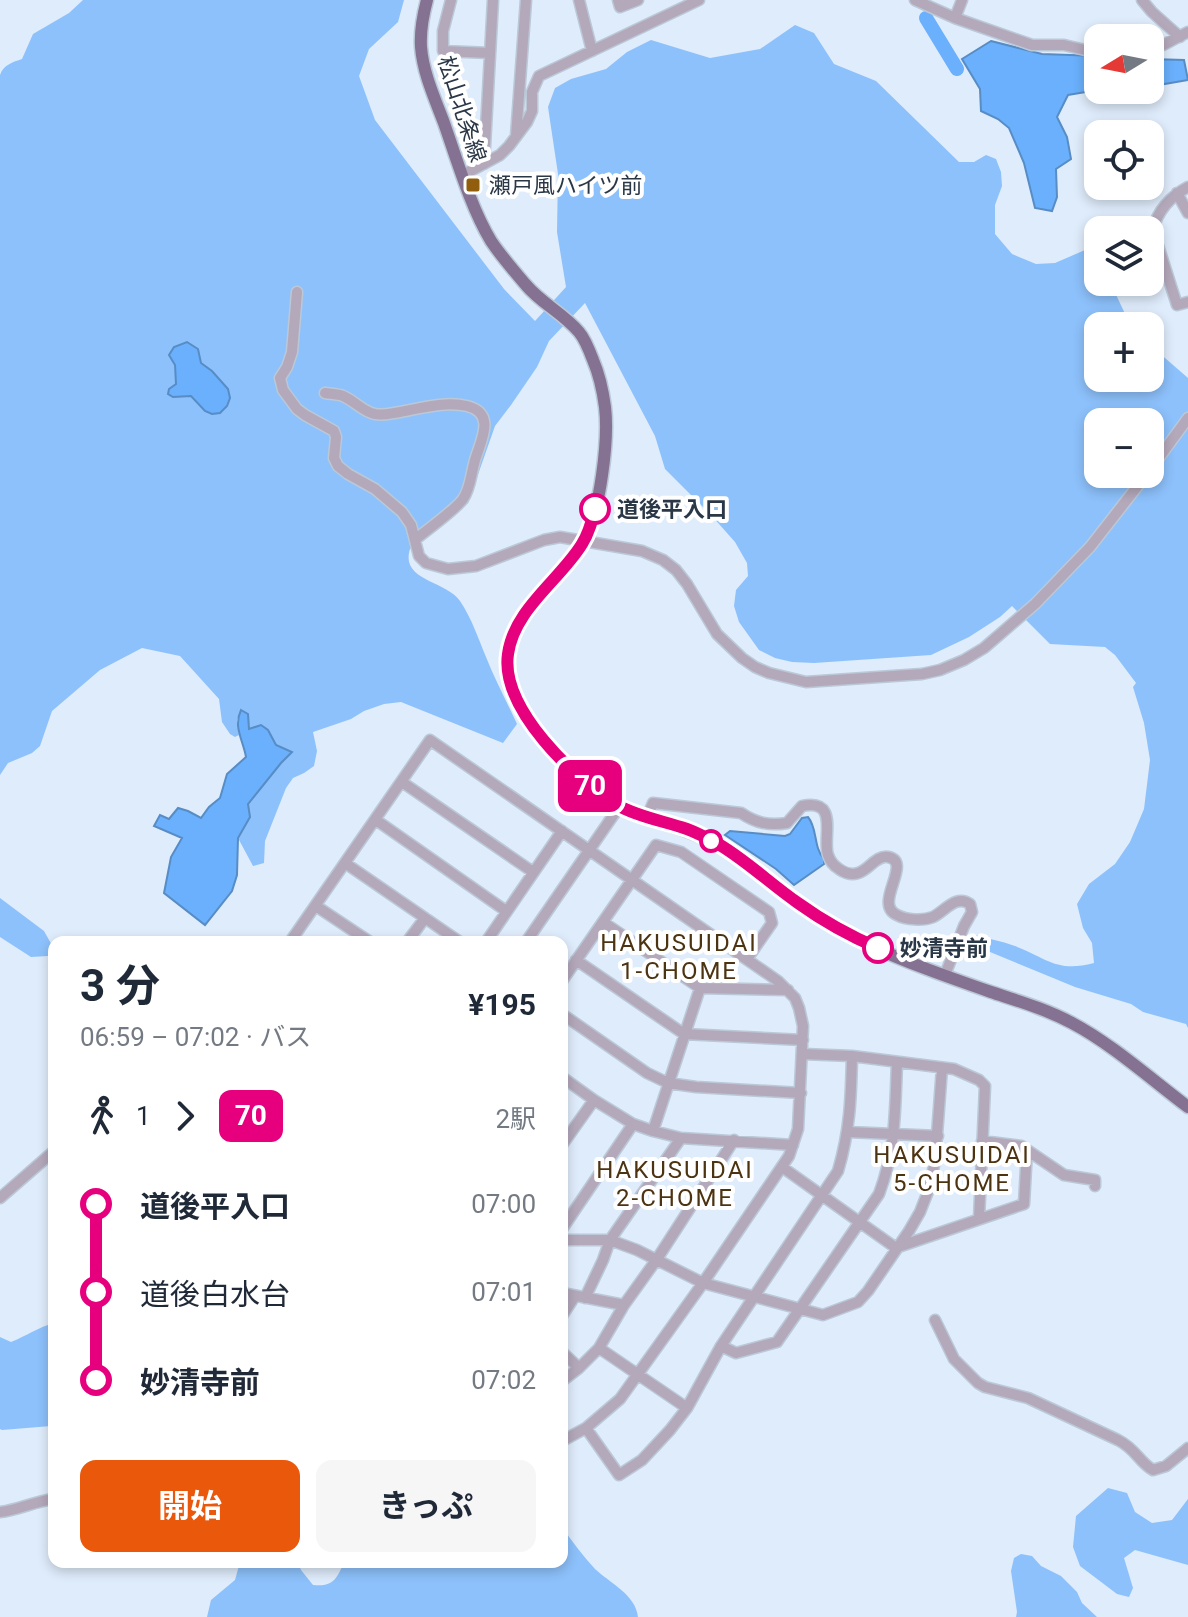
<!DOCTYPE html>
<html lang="ja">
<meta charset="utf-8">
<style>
body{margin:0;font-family:Roboto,"Noto Sans JP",sans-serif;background:#f6f6f7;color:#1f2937;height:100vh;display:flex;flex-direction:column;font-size:30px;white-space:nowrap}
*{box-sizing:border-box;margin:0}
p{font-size:26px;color:#747a83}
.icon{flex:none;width:44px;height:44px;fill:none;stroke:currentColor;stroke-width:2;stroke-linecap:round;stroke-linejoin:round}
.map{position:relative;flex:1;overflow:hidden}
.details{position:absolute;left:48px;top:936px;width:520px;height:632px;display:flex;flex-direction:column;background:#fff;border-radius:16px;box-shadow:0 4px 12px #0003}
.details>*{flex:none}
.badge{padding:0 16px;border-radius:12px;font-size:28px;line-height:52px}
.needle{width:52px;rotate:260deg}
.tools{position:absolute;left:1084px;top:24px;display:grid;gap:16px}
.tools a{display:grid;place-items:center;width:80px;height:80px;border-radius:16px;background:#fff;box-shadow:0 4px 12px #0003;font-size:40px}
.map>.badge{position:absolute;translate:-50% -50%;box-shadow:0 0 0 4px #fff}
.legs{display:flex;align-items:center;gap:12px;height:88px;padding:0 32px;font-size:26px}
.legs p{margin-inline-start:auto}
.head{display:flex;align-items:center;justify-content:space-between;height:136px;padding:0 32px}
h1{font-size:44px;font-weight:700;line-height:60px}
.primary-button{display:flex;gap:16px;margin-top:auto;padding:16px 32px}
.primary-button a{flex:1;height:92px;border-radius:16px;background:#ea580c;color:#fff;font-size:32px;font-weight:700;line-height:92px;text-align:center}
.primary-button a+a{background:#f6f6f7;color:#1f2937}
ul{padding:0 32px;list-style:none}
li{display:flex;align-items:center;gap:28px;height:88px;font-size:30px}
li i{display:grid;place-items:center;width:12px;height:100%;margin:0 10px;background:currentColor}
li i::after{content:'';width:20px;height:20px;margin:-10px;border:6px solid;border-radius:50%;background:#fff}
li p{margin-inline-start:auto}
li:first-child i{background:linear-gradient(#0000 50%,currentColor 0)}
li:last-child i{background:linear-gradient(currentColor 50%,#0000 0)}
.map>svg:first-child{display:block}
.green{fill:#8dc1fb;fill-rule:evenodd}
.water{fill:#6ab0fc;stroke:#578cc5;stroke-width:2}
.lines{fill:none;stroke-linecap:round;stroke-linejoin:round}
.river{stroke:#6ab0fc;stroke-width:14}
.minor-casing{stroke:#bbc8d7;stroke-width:13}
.major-casing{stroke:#bbc8d7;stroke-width:15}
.minor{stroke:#b4a9bb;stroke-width:10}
.major{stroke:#857292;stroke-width:12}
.line-1-casing{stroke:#fff;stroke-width:18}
.line-1{stroke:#e6007e;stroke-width:12}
.poi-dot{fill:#905e0d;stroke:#fff;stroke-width:3}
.stop-1-dot{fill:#fff;stroke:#e6007e;stroke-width:4}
.labels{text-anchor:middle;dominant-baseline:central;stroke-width:8;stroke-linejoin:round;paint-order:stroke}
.street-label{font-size:22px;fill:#2a3746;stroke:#fff}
.poi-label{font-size:22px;fill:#2a3746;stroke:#fff;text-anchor:start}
.stop-label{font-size:22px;font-weight:bold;fill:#2a3746;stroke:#fff;text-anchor:start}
.neighbourhood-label{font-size:24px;letter-spacing:2px;fill:#4c3311;stroke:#fff}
</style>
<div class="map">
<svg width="1188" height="1617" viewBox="0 0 1188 1617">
<rect width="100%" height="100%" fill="#dfecfb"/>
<path class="green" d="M83,0H404L398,22L369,49L359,76L375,120L504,289L535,321L566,287L557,232L558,174L548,107L555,88L571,79L606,69L627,52L651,40L710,58L760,49L795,25L814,33L834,64L876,81L959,162H974L986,155L996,159L1001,172L1002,186L995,205V234L1012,254L1036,264L1055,263L1085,250L1097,253L1098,282H1110L1128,320L1133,326H1098V378H1150V345L1188,378V1028L1186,1024L1143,1012L1131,1004L1075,987L973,945L968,940L967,936L971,934C986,938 1001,941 1015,946C1047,958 1057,973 1094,963L1092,943L1083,928L1077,904L1089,884L1115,864L1130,842L1144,809L1150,760L1144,723L1133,687L1136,683L1115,655L1105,647L1050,644L1012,606L1000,617L969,637L931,655L814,663L792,662L775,658L759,650L739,622L734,606L736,590L748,576L747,563L735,542L711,515L665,469L655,436L585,303L549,341L537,367L511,405L495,426L468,503L410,549C400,581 445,580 460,601C472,619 478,638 486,657C495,680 507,702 517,724L503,743L401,702L384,704L364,711L351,719L313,732L317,751L314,766L304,773L293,778L286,788L265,841L264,863L253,866L238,838L250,817L248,804L281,763L292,752L276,745L268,730L248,729L242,710L237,720L239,735L235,737L230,734L222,722L219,699L180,656L142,648L100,670L52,711L40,746L32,753L8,763L0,775V75C3,65 13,62 22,59L33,34L69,13ZM1098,422H1150V474H1098Z
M0,898L44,931L53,947L48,956L31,957L0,937Z
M54,1323V1429L51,1426L2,1430L0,1429V1337L11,1342C26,1336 39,1327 54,1323Z
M1108,1488L1127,1493L1135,1512L1152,1523L1172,1520L1188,1499V1565L1135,1550L1124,1558L1133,1588L1129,1597L1117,1594L1080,1566L1073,1547L1076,1516Z
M562,1527C572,1541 583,1556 595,1569C610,1583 636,1595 638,1617H207L211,1600L235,1580L240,1562H298L301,1570L313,1585C333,1587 337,1579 344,1562H562Z
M1021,1554L1032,1556L1041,1566L1061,1576L1077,1592L1082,1603L1097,1617H1016L1017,1612L1011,1571L1014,1558Z"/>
<path class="water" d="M991,41L1042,54L1098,56V90L1068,95L1057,117L1067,137L1071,159L1056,169L1057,197L1052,211L1035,208L1024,163L1009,128L998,119L981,111L980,89L962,59Z
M1150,59L1184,60L1188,80L1159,85L1148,93L1142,90H1150Z
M187,342L198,349L201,363L212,371L228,389L230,398L227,406L220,413L212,414L205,411L191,396L173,397L168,394L169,389L176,384L175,365L169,355L174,347Z
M241,710L248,714L249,729L261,725L268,730L276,745L292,752L281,763L248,804L250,817L238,838L237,875L232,891L205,925L164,893L171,857L182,838L154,826L160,815L169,819L178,808L188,811L201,818L209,807L220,798L227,774L246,757C243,740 233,727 241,710Z
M808,817C818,829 813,847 824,859V864L794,885L776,869L725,835L730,831L785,836L790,834L802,818Z"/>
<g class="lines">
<path class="river" d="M926,18L957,69"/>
<g class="minor-casing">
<path id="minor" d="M451,0L443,31V51L490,53
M579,0L592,51
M618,0L620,7L638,0
M915,0L955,18L1032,45H1064L1085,50L1098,48
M1142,0L1152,12L1180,37
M955,18L962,0
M1150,48L1163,45L1188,32
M516,136L526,0
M484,164L493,0
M463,175L500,155L509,146L527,122L532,111V92L539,76L699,0
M1188,187C1171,196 1157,211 1153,230L1177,305L1188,302
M1177,193L1188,213
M297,292L292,352L287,367L280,378L283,390L297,409L305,415L334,431L336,437L334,458L338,466L348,474L375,489L402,512L411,525L419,556L426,563L448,569L476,566L544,540L560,537L642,551L663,560L676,570L687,584L717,634L742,658L755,667L769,673L806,682L922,674L940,670L964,660L984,648L1035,604L1090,547L1147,474
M325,393C331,394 338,394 343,396C355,401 363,412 375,414C383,416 392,413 400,412C421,408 446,401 467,406C499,414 478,445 474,464C471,475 470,489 463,499C455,510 428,529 416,539
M1150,470L1188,418
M402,782L533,872
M647,817L653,803L741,813C756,823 769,826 787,823L802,806C840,798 822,838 828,855C830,861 834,866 839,869C864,886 871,854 888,857C914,862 872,904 897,915C906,920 923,921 933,917C945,911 956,894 970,904L972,912L964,926L945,975
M376,820L506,911
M345,863L460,942
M316,906L370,942
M603,922L700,988L788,990
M290,942L430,740L778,981L795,998L799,1008L803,1026L798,1129L789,1156L703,1283L620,1399L586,1428L562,1441
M407,942L425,918
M486,942L562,831
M526,942L619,807
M576,960L684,1034L803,1040
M562,981L656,845L681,852L769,912L772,923L747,959
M562,1014L647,1073L668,1083L696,1087L801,1093
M803,1054L852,1056L954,1069L979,1080L985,1086L979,1219
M562,1077L594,1100L633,1124L653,1131L681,1138L793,1145
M653,1131L700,988
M848,1132L938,1136
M562,1145L594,1100
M1027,1150L1064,1175L1095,1180V1186
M782,1167L896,1248
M0,1198L54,1151
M562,1229L633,1124
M562,1240H610L637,1250L703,1283L823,1315L858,1302L868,1291L909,1231L920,1212L929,1189L935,1161L942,1068
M898,1247L1024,1204L1027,1150L1021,1146L982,1141
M562,1293L624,1305
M585,1298L603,1260L610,1240L681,1138
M562,1316L575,1296
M935,1320L954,1359L978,1383L985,1387L1028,1398L1118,1440C1136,1449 1139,1462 1153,1470L1166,1466L1188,1448
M721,1346L736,1353L777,1342L879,1194C896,1149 895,1110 897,1062
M599,1348L687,1408
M562,1352L579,1368
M562,1381L579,1368L599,1348L624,1305L657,1259L734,1140
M586,1428L619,1475L642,1460L670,1430L687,1408L721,1346L838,1171C850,1130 851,1099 852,1056
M0,1512C19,1510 35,1501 54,1499"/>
</g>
<g class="major-casing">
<path id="major" d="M427,0C423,15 420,31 421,47C423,73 435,99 444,123C457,160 471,208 491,241C501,256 514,271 526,285C541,303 564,314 579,332C585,339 590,352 593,360C599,374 603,392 605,407C609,440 600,510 585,539C561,587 495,620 509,681C518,722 586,791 624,808C655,822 689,828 720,846C743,859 763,877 784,893C809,912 836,929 865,943C905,962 948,977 991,992C1018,1001 1046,1009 1072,1023C1112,1044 1152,1080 1188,1107"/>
</g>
<use href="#minor" class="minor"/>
<use href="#major" class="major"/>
</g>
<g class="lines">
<g class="line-1-casing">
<path id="line-1" d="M595,509C592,521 589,533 582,544C560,580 514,609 508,654C500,708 575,780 617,805C638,817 664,821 687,829C698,833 709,839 720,845C748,862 772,885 798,903C823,921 850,936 878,948"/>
</g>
<use href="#line-1" class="line-1"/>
</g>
<rect class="poi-dot" x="465" y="177" width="16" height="16" rx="4"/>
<g class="stop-1-dot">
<circle cx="595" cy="509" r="14"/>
<circle cx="711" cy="841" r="10"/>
<circle cx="878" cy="948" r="14"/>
</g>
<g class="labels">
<g class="street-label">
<text transform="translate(462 109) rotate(72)">松山北条線</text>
</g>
<g class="poi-label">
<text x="489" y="185">瀬戸風ハイツ前</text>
</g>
<g class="stop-label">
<text x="617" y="509">道後平入口</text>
<text x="900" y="948">妙清寺前</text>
</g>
<g class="neighbourhood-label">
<text x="679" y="943">HAKUSUIDAI<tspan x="679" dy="28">1-CHOME</tspan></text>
<text x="952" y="1155">HAKUSUIDAI<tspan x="952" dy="28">5-CHOME</tspan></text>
<text x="675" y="1170">HAKUSUIDAI<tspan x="675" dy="28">2-CHOME</tspan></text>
</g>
</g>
</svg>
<div class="tools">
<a><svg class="needle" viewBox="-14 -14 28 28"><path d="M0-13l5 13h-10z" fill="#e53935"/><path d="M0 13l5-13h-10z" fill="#747a83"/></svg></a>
<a><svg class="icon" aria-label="locate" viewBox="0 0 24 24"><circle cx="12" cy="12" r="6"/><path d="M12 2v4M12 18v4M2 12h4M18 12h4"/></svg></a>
<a><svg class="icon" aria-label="layers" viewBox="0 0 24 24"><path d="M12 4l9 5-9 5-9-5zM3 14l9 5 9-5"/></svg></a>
<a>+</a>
<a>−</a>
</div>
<b class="badge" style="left:590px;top:786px;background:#e6007e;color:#fff">70</b>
<section class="details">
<div class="head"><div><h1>3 分</h1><p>06:59 – 07:02 · バス</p></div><b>¥195</b></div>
<div class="legs"><svg class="icon" aria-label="walk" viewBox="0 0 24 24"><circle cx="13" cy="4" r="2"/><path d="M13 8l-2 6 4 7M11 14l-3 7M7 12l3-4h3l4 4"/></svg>1<svg class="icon" aria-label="forward" viewBox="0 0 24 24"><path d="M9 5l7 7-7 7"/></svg><b class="badge" style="background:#e6007e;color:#fff">70</b><p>2駅</p></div>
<ul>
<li><i style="color:#e6007e"></i><b>道後平入口</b><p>07:00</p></li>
<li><i style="color:#e6007e"></i><span>道後白水台</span><p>07:01</p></li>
<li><i style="color:#e6007e"></i><b>妙清寺前</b><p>07:02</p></li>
</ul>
<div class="primary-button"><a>開始</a><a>きっぷ</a></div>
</section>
</div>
